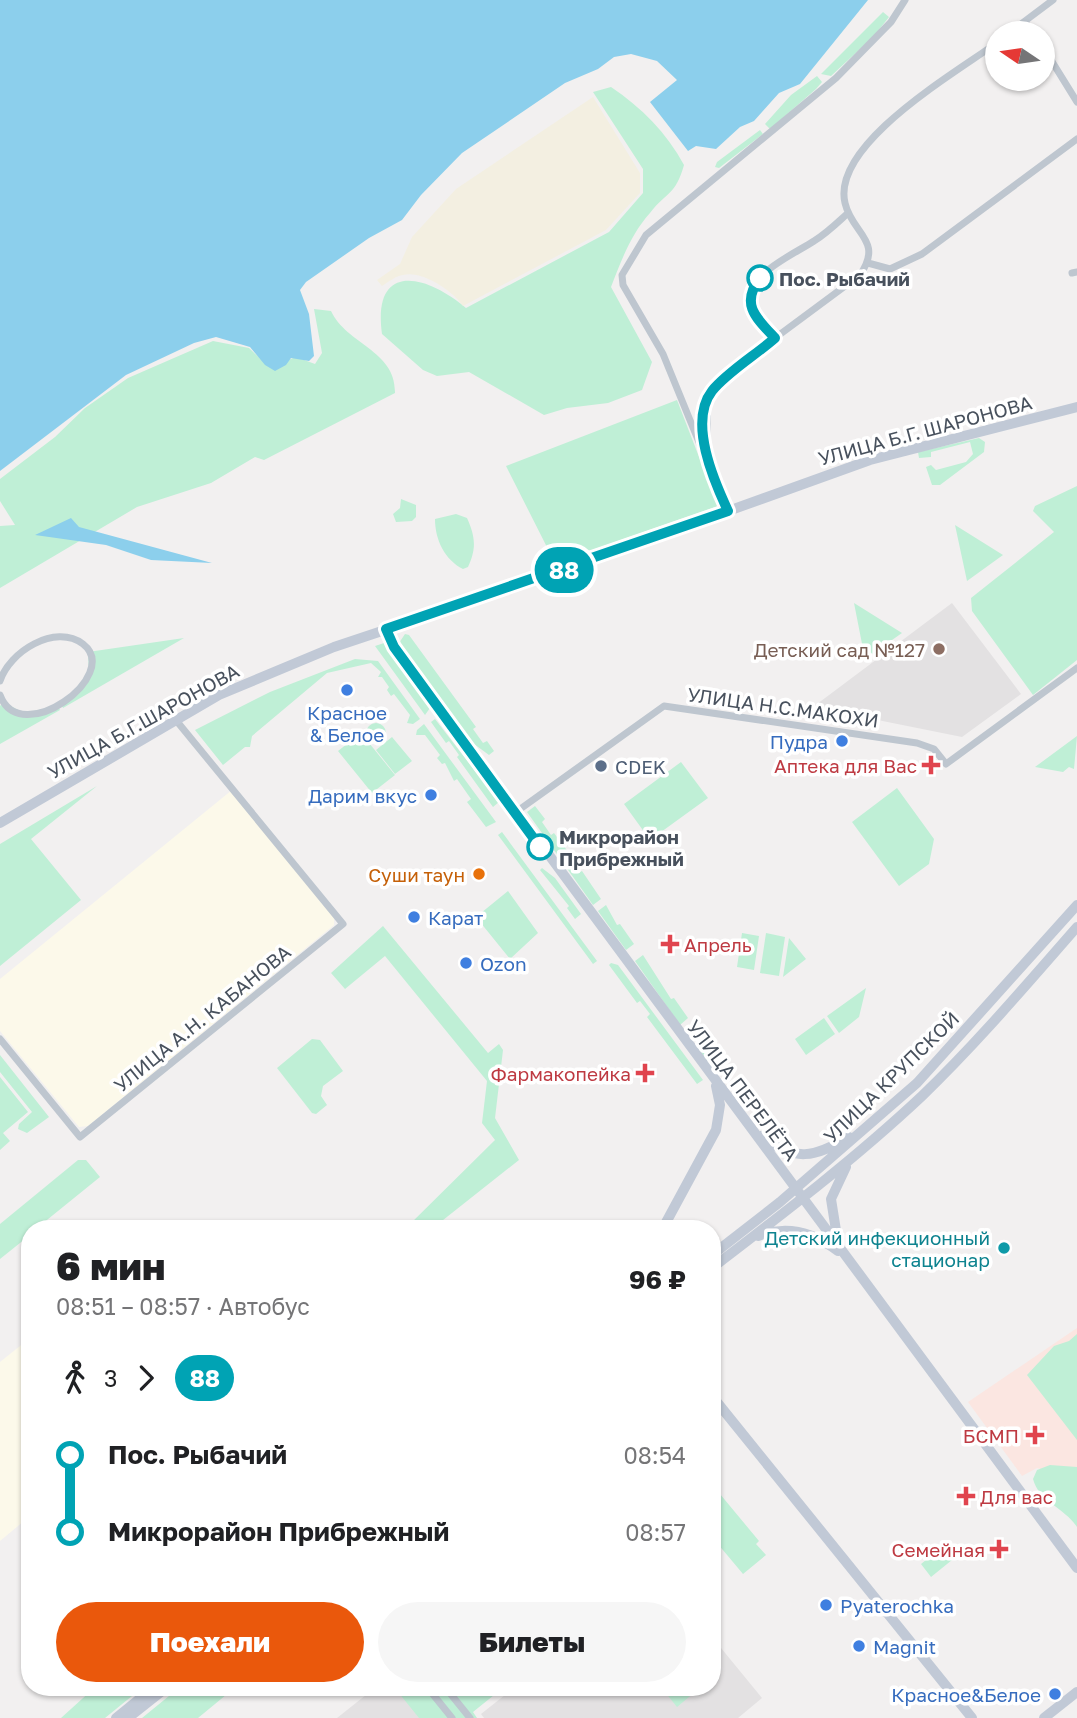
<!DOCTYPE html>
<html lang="ru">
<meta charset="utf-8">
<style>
body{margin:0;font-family:"Golos Text",sans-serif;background:#f6f6f6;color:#202124;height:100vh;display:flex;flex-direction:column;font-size:26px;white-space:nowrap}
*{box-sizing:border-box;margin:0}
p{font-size:23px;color:#757577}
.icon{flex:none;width:38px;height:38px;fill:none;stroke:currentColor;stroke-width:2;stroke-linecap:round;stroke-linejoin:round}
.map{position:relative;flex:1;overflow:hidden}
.details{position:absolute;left:21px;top:1220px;width:700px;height:476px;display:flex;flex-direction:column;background:#fff;border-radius:28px;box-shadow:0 2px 5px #0004}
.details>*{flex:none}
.badge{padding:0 14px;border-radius:23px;font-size:24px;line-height:46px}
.needle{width:46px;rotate:283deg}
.controls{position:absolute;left:985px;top:21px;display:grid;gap:14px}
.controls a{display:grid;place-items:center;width:70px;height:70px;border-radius:50%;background:#fff;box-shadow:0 2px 5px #0004;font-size:35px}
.map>.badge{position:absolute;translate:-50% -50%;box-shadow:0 0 0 4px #fff}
.legs{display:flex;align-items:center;gap:10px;height:77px;padding:0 35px;font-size:23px}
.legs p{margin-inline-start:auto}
.overview{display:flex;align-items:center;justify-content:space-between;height:119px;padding:0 35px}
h1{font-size:38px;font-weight:800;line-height:52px}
.primary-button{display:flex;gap:14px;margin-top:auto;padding:14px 35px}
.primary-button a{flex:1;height:80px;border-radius:42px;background:#ea580c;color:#fff;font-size:28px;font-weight:800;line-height:80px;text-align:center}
.primary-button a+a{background:#f6f6f6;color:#202124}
ul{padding:0 35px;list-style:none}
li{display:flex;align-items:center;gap:24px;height:77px;font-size:26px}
li i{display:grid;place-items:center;width:10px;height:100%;margin:0 9px;background:currentColor}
li i::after{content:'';width:18px;height:18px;margin:-9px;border:5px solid;border-radius:50%;background:#fff}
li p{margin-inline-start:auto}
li:first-child i{background:linear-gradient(#0000 50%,currentColor 0)}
li:last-child i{background:linear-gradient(currentColor 50%,#0000 0)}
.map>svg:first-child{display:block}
.commercial{fill:#fcf9ea}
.education{fill:#e3e1e2}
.medical{fill:#fbe6e1}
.green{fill:#bfefd6}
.sand{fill:#f3efe1}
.water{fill:#8ccfec}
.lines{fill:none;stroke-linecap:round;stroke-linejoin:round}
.street{stroke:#bec6cf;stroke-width:7}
.secondary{stroke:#c1c9d6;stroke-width:10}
.line-1-casing{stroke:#fff;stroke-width:16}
.line-1{stroke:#00a3b4;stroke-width:10}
.stop-1-dot{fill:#fff;stroke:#00a3b4;stroke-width:3.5}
.education-dot{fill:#8d6e63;stroke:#fff;stroke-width:2.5}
.shop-dot{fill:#3f7fe0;stroke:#fff;stroke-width:2.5}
.health-dot{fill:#e0444e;stroke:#fff;stroke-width:2.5}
.service-dot{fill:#5c6f8a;stroke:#fff;stroke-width:2.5}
.food-dot{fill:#e8710a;stroke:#fff;stroke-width:2.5}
.culture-dot{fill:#0f9aa8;stroke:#fff;stroke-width:2.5}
.labels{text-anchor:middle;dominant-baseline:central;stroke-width:7;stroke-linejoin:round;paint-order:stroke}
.stop-label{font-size:19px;font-weight:bold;fill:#48515d;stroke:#fff;text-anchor:start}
.street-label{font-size:19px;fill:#48515d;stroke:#fff}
.education-label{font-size:19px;fill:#785e54;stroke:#fff;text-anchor:end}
.shop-label{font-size:19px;fill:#366cbe;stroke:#fff;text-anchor:start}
.health-label{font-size:19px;fill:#be3a42;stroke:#fff;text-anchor:end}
.service-label{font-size:19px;fill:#4e5e75;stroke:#fff;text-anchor:start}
.food-label{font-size:19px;fill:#c56008;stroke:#fff;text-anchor:end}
.culture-label{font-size:19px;fill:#0d838f;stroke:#fff;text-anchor:end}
</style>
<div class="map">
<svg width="1077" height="1718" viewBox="0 0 1077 1718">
<rect width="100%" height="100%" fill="#f2f0f0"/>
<path class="commercial" d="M232,790L334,918V925L88,1126L79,1127L0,1031V979Z
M30,1338V1516L0,1541V1362Z"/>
<path class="education" d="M952,603L1021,694L962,737L813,707Z
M712,1637L762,1698L738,1718H484L481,1714L515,1687H712Z
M376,1687H416L441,1718H337Z"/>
<path class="medical" d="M1077,1328V1509L1047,1471L1037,1468L1022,1476L968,1402Z"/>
<path class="green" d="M883,12L889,17L874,36L831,76L821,74Z
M817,76L822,82L816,89L770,129L765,124L791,95Z
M611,87C641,107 667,133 684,165C675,196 668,190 650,213C631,234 621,261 611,287L652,362L642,390L608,403L567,408L544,415L469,372L437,376L423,370L382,334C372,261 426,274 466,308L609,232L643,193V169L593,92Z
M760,130L763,134L719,168L715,167L717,162Z
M314,309L331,311C347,345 396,350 395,393L264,460L255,457L211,483L137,507L0,588V526L15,525L0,501V479L55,437L85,408L128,378L213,341L249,348L269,367L296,357L315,364L322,353Z
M677,400L718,506L555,563L506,466Z
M979,438L985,442L984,452L940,485H932L926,467L931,465L936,470L966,462L973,454L970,442L931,452V457L919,458L918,452Z
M1077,486V660L1033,695L972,611L971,598L1054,532L1033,511L1035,506Z
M401,499L416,505V517L412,521L396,522L393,514L400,508Z
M456,514L467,518C475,536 477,548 468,567L463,569C445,560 435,540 435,519Z
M955,525L1003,555L967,581Z
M854,603L902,633L865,659Z
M405,634L409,635L476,727L473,729L483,743L487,741L494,751L489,755L474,744L399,643Z
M184,638L63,708L61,704L89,674L88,652Z
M384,643L430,708L425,715L375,646Z
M355,659L378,661L420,719L413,724L407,723L410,715L394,694L391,696L387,690L389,687L382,677H378L381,672L371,663L327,673L252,736L250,747H245L223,765L195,730L270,692Z
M3,702L24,713L58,706L60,710L0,744V706Z
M435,719L499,802L493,807L457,757L459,755L449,741L446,743L431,722Z
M366 733a10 10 0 1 1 20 0a10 10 0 1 1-20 0Z
M424,724L496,822L486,827L467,802L471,799L457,779L454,781L445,763L442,764L437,758L440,755L425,735H416L417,730Z
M361,733L395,775L372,793L338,751Z
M1077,736L1074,769L1069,767L1063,772L1035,767Z
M392,737L412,761L395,774L376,750Z
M681,762L708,798L650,840L624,804Z
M97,786L31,839L81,900L0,966V844Z
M897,788L934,839L929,864L899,886L852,822Z
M535,806L545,819L542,822L551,835L554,833L572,857L569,860L578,873L582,871L601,899L593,905L527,812Z
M502,832L597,961L593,964L498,835Z
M542,868L555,878L581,914L575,919L567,908L569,906L540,870Z
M508,891L538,933L510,959L476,917Z
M606,905L617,925L620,924L634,944L626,950L598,911Z
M383,926L488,1053L499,1044L503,1050L495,1118L519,1160L433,1228H406L495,1140L482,1123L487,1081L385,956L345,989L331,973Z
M742,933L759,936L754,970L737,967Z
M766,933L785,937L779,976L760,973Z
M789,938L806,959L783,977Z
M643,955L671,999L674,998L688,1018L680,1025L635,961Z
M611,963L618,965L703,1080L697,1084L647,1017L650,1014L640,1001L637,1003L609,965Z
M866,988L859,1017L839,1033L827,1016Z
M824,1018L835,1034L806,1055L795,1039Z
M312,1039L320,1040L343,1071L323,1086L321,1096L327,1105L316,1114L312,1113L277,1068Z
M704,1039L723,1065L714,1071L696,1045Z
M0,1055L49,1117L27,1133L18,1129L19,1124L32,1112L0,1072Z
M0,1077L28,1112L3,1133L10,1141L0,1150Z
M78,1160H86L100,1177L37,1228H30V1235L0,1259V1224Z
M1077,1334V1440L1027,1375L1054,1346L1069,1341Z
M1050,1465L1077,1467V1527C1065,1508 1039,1502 1033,1479L1037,1470Z
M720,1494L759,1541L756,1544L766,1555L743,1574L712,1537V1501Z
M942,1547L952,1560L931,1577L921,1564Z
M112,1687H143L105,1718H61L93,1689L101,1695Z
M180,1687H229L232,1690L198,1718H142Z
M394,1687H504L473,1712L477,1718H419Z
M661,1687H701L677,1707Z"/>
<path class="sand" d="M593,97L640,173V193L606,230L463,306C453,291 422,270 403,275C396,276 388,282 382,286L377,280L400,264L412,237L456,189Z"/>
<path class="water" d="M0,0H868L800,84L779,93L754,121L740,127L716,149L696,146L688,151L650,102L677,80L657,61L631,54L614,57L598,69L565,83L462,153L421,195L402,220L369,238L306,282L300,290L309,314L314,356L309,361L291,358L286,365L275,371L265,365L250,347L216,337L194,343L126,375L0,471Z
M71,518L79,527L212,563L151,560L106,545L35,535Z"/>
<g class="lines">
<path class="street" d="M1025,22L1033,33
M1009,33L1053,0
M1043,47L1077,102
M868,263L890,269L922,254L1077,139
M1072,273L1077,272
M775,338C767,329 754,320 751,308C741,276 793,255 814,241C827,233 837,223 848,213
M703,452L663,354L623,285L622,275L646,235L836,78L891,22L905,0
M728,511L706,460L708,399L713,390L775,338L860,275C884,240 852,234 845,203C831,144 957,72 998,42
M0,681C9,652 55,623 83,644C123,675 20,750 0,695
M516,812L664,706L917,743L934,749L946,764L1077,668
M0,1039L80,1137L343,924L175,719
M427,1687L452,1718
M445,1687L470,1718"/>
<path class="secondary" d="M386,629L395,647L1077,1568
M0,823L219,695L334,647L553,574L870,460L1077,407
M761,1136C795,1163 815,1157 849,1137
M663,1228L716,1130L720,1105L716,1086
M758,1236C787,1225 813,1232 838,1251
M838,1243L831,1199L846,1167
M712,1255L780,1202L917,1083L1077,905
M712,1268C784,1213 856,1158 922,1096C977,1043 1027,984 1077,927
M712,1396L972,1718
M116,1718L154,1687
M128,1718L167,1687
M1044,1718L1077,1692"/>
</g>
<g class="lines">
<g class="line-1-casing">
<path id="line-1" d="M540,847L394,647L386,629L728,511C714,481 688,422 712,391C726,373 757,354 775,338C756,318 740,304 760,278"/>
</g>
<use href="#line-1" class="line-1"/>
</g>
<g class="stop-1-dot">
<circle cx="760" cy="278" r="12"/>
<circle cx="540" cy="847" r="12"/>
</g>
<circle class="education-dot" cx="939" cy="649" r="7"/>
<g class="shop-dot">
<circle cx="347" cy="690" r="7"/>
<circle cx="842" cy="741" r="7"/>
<circle cx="431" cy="795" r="7"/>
<circle cx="414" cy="917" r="7"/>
<circle cx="466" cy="963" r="7"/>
<circle cx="826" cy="1605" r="7"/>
<circle cx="859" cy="1646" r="7"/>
<circle cx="1055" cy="1694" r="7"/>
</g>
<g class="health-dot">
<path d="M927.5 754.5h7v7h7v7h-7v7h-7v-7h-7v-7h7z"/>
<path d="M666.5 933.5h7v7h7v7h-7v7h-7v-7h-7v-7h7z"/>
<path d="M641.5 1062.5h7v7h7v7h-7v7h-7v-7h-7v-7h7z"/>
<path d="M1031.5 1424.5h7v7h7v7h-7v7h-7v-7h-7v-7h7z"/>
<path d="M962.5 1485.5h7v7h7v7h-7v7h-7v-7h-7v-7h7z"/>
<path d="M995.5 1538.5h7v7h7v7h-7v7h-7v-7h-7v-7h7z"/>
</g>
<circle class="service-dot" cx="601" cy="766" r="7"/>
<circle class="food-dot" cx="479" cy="874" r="7"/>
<circle class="culture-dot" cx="1004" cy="1248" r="7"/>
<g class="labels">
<g class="stop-label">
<text x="779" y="278">Пос. Рыбачий</text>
<text x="559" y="836">Микрорайон<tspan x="559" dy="22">Прибрежный</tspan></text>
</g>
<g class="street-label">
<text transform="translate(925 430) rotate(-15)">УЛИЦА Б.Г. ШАРОНОВА</text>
<text transform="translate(783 707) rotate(8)">УЛИЦА Н.С.МАКОХИ</text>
<text transform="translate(143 721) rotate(-29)">УЛИЦА Б.Г.ШАРОНОВА</text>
<text transform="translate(202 1018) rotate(-39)">УЛИЦА А.Н. КАБАНОВА</text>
<text transform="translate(891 1077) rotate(-44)">УЛИЦА КРУПСКОЙ</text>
<text transform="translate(743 1090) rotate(53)">УЛИЦА ПЕРЕЛЁТА</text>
</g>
<g class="education-label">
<text x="925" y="649">Детский сад №127</text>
</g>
<g class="shop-label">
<text x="347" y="712" text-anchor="middle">Красное<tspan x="347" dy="22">&amp; Белое</tspan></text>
<text x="828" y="741" text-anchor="end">Пудра</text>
<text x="417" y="795" text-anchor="end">Дарим вкус</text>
<text x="428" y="917">Карат</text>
<text x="480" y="963">Ozon</text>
<text x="840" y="1605">Pyaterochka</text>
<text x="873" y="1646">Magnit</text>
<text x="1041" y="1694" text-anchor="end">Красное&amp;Белое</text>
</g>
<g class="health-label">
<text x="917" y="765">Аптека для Вас</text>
<text x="684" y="944" text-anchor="start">Апрель</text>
<text x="631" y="1073">Фармакопейка</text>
<text x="1019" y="1435">БСМП</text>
<text x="980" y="1496" text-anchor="start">Для вас</text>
<text x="985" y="1549">Семейная</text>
</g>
<g class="service-label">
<text x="615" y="766">CDEK</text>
</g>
<g class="food-label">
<text x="465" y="874">Суши таун</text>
</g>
<g class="culture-label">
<text x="990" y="1237">Детский инфекционный<tspan x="990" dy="22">стационар</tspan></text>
</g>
</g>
</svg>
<div class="controls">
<a><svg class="needle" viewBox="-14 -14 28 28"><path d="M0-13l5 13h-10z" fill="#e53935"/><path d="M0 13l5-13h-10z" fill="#757577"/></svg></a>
</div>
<b class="badge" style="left:564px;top:570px;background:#00a3b4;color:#fff">88</b>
<section class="details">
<div class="overview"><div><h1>6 мин</h1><p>08:51 – 08:57 · Автобус</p></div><b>96 ₽</b></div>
<div class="legs"><svg class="icon" aria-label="walk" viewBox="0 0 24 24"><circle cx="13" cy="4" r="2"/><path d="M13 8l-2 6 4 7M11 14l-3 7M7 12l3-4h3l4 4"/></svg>3<svg class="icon" aria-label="forward" viewBox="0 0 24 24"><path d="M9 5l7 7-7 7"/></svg><b class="badge" style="background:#00a3b4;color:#fff">88</b></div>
<ul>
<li><i style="color:#00a3b4"></i><b>Пос. Рыбачий</b><p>08:54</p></li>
<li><i style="color:#00a3b4"></i><b>Микрорайон Прибрежный</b><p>08:57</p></li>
</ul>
<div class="primary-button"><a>Поехали</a><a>Билеты</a></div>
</section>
</div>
